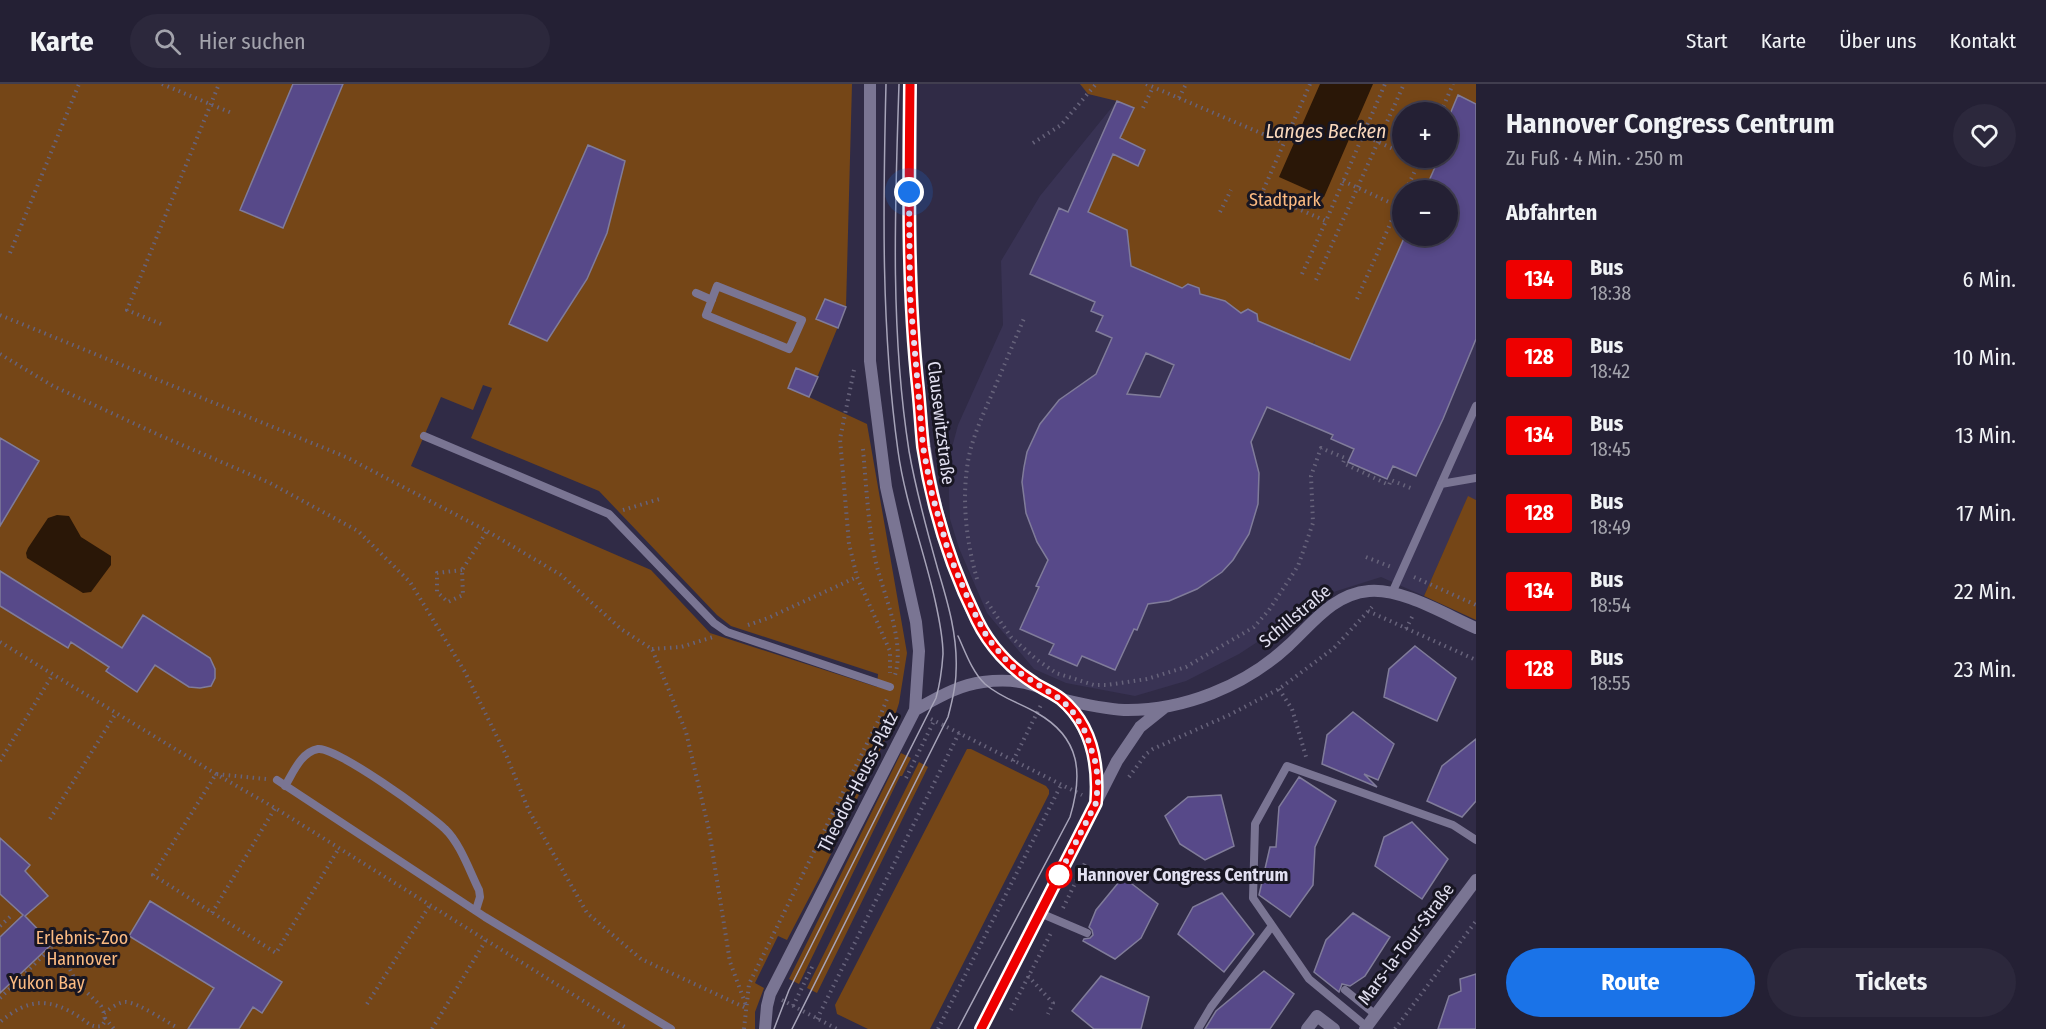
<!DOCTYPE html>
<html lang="de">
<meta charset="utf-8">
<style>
body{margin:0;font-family:"Fira Sans Condensed",sans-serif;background:#2c283c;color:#f1f3f6;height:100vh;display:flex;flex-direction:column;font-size:22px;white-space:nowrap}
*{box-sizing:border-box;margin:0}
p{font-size:20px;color:#a3a3ac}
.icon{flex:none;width:33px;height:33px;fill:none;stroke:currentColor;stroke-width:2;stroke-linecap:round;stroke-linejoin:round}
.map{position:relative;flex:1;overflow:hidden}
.sheet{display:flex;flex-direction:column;background:#242034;width:570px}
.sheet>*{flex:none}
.badge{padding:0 12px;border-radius:4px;font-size:21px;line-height:39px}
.buttons{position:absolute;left:1392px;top:18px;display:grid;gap:12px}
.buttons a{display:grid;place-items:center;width:66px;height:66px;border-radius:50%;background:#242034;box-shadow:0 3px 9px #0003,0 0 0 2px #413e4f;font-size:30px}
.you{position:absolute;width:30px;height:30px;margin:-15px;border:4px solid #fff;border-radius:50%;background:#1a73e8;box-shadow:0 0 0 9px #1a73e833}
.map>.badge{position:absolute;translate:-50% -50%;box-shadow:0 0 0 3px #fff}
h2{padding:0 30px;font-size:22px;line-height:54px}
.round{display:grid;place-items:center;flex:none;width:63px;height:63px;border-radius:32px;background:#2c283c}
.head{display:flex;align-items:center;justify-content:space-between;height:102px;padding:0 30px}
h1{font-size:28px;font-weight:700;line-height:45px}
.cta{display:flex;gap:12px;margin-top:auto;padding:12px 30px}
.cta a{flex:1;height:69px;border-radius:36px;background:#1a73e8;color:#fff;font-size:24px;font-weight:700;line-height:69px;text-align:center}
.cta a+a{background:#2c283c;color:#f1f3f6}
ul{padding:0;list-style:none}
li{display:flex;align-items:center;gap:18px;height:78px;padding:0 30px}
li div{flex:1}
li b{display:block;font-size:22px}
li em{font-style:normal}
li .badge{min-width:66px;font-weight:700;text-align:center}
header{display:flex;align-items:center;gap:36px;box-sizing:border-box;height:84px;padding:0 30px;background:#242034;border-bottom:2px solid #413e4f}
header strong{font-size:28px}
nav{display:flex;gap:33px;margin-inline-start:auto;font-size:21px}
.search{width:420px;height:54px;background:#2c283c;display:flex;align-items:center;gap:15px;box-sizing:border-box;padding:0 21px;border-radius:33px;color:#a3a3ac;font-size:22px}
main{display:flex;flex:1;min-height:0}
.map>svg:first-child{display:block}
.built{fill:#393354}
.green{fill:#754617;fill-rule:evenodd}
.water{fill:#2a1707}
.building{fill:#574989;stroke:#807c9a;stroke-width:1.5;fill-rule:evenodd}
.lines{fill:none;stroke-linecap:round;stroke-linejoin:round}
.path{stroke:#67637b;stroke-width:4;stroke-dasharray:1.5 4.5;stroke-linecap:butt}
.service{stroke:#7a7593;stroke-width:8}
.minor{stroke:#7a7593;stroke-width:12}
.tertiary{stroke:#7a7593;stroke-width:12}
.tram{stroke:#a7a4b9;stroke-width:1.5}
.line-casing{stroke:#fff;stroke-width:14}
.line{stroke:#e00;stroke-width:9}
.walk{stroke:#e2e0f1;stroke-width:6;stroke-dasharray:0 10.8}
.stop-dot{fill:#fff;stroke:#e00;stroke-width:3}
.labels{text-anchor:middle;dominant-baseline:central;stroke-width:6;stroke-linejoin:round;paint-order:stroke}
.park-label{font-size:18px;fill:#fcbb82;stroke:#181622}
.street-label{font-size:18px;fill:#e2e0f1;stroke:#181622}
.stop-label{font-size:18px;font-weight:bold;fill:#e2e0f1;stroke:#181622;text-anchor:start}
.water-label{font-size:20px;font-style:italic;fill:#fad8bc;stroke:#181622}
</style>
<header>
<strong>Karte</strong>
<div class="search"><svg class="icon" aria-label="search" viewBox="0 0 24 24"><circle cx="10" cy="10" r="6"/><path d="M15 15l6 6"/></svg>Hier suchen</div>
<nav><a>Start</a><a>Karte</a><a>Über uns</a><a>Kontakt</a></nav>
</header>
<main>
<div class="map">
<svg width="1476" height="945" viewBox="0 0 1476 945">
<rect width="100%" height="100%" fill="#302b46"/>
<path class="built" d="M1456,16H1469L1476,20V416L1468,413L1424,512L1381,493L1324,511L1283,535L1265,553L1239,570L1186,597L1135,612L1066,599L1034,585L987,529L959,464L950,435L949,409L950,371L958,341L1003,241L1001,177L1040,112L1117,17L1402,148V152H1448V106H1425L1439,74H1448V54L1452,43L1448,41V35Z"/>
<path class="green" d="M0,0H852L846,223L809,313L867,340L907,569L899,619L892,641L821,791L787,856L778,852L755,899L764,904L755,928V945H0ZM483,301L492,304L471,354L599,407L717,531L731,542L878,590L877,603L710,549L651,486L411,382L441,313L473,326Z
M1080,0H1476V20L1469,17L1456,16L1448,35V28H1402V74H1439L1425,106H1402V152H1405L1350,276L1314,260L1315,256L1313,260L1258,237L1257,230L1248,225L1240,229C1229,218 1216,212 1200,212L1199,204L1188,200L1182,204L1128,180L1131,175L1127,146L1101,134L1093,139L1085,136L1133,24L1117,17L1088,10Z
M1468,412L1476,416V536L1424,512Z
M967,665H971L1046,702L1049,706V710L930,945H868L837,930L835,921Z
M901,669L911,674L902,692H900L799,900L789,895Z
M919,678L928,683L817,909L807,904Z"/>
<path class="water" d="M1320,0H1373L1324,113L1279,93Z
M57,431L69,432L81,453L111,472V481L91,508L83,509L27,474L26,469L28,464L48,434Z"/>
<path class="building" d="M293,0H343L283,144L240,126Z
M1458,11L1476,20V255L1443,335L1416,392L1393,382L1387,395L1348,378L1354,365L1331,355L1333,351L1267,323L1251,358L1259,389L1258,420L1249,450L1233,476L1222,488L1197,505L1169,517L1148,520L1137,546L1134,545L1115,586L1082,572L1077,582L1049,570L1054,560L1020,545L1039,503L1036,502L1048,476L1037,458L1026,429L1022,398L1024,383L1027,368L1040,340L1059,316L1096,290L1112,254L1096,247L1103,232L1091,227L1095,218L1030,190L1059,124L1068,128L1117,17L1134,24L1120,54L1145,66L1138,82L1113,70L1088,128L1127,146L1131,182L1182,204L1188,200L1199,204L1200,210L1225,217L1241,229L1248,225L1257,230L1258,237L1350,276L1405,152H1448V106H1425L1439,74H1448V54L1452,43L1448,41V35ZM1146,269L1174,281L1160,313L1127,310Z
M588,61L625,77L607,149L587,195L547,257L509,240Z
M825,215L846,223L838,244L816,235Z
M796,284L818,293L809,313L788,304Z
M0,354L39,377L0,442Z
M0,487L122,564L143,531L210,574L215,585V594L211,602L200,604L189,603L155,581L137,608L106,587L109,583L71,558L68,564L0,522Z
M1415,562L1456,594L1437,637L1384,613L1389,585Z
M1353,628L1394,660L1378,696L1364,690L1377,703L1322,680L1327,651Z
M1476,655V717L1462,733L1427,717L1442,682Z
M1299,693L1336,717L1315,763L1313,801L1290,833L1259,811L1270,763H1276L1279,723Z
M1221,711L1234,762L1205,776L1180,760L1165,732L1188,713Z
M1412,738L1448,775L1422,815L1375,782L1384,753Z
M0,754L30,781L25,787L48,812L25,832L52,860L0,909V853L23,831L0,810Z
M1123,793L1158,820L1141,854L1115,875L1083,857L1084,855L1090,854L1093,851L1092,846L1089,843L1096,826Z
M1222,809L1254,850L1224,888L1178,850L1193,823Z
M150,817L282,898L262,929L253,923L239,945H188L214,904L129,852Z
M1353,829L1390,853L1365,892L1350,902L1342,900L1339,908L1314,888L1326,856Z
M1264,887L1294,910L1270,945H1205L1216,927Z
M1476,890V945H1438L1449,912L1461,907L1460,895Z
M1101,892L1149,913L1141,945H1094L1072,927Z"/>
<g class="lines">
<path class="path" d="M162,0L234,30
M1146,0L1284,59
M1310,0L1262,109L1326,137L1385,0
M1179,14L1186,0
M1143,24L1153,3
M1441,28L1453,0
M1363,51L1402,69
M1033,59L1061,41L1096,0
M1413,74L1419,76
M1343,97L1402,124
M1406,106L1421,74
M1220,128L1231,106
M10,169L79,0
M1302,190L1326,137
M1316,196L1404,0
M1357,215L1402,113
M0,231L346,373L487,447L561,491L621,545L652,565L686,648L709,746L730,878L747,924
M161,240L127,226L219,0
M0,270L53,302L159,351L270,399L358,447L410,498L465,588L507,673L529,727L587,829L641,875L746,924
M854,286L840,355L849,460L857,493L890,567V589
M863,365C866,400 868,435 874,470C881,506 906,555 895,591
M623,426L663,414
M1366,473L1391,483
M462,486L437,489V508L448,518L463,511L462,486L487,447
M1414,493L1476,521
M977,495C967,460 962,421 967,384C970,358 982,333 992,310C1003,284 1014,258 1025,232
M987,518L1011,553L1036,575L1056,589L1094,601H1107L1147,595L1186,583L1254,543L1269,526L1298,482L1313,439L1311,392L1321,364L1345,374L1343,379L1389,401L1391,396L1413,405
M1368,527L1476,576
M748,541L768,534L857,493
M1406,545L1414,529
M0,558L216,690L275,724L628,945
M652,565L681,563L713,553
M1279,605L1292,625L1307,676
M931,635L1082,711
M0,677L53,590
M1013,677L1041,621
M1129,693L1146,670L1153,665L1229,631L1279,605L1334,564L1372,523
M906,694L934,637
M266,695L216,690L153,791L276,869L339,764
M50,735L116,629
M1063,824L1086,777
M212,829L275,724
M0,842L12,831
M1028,892L1053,919L1048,930
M0,914L52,863L67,879L76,898L101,922L104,929L105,937L102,942C92,944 88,939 81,934C49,913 29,914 0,938
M782,916L837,945
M367,920L430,821
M793,922L814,879
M1011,926L1052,847
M104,929C110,925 118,918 126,918C139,919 165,937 178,944
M105,934L114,945
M817,935L959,649
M432,945L486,856
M744,945L749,900L879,635L887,615
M938,945L1061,701
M1395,945L1476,837"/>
<path class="service" d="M717,202L802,236L789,265L706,231Z
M696,209L712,216
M424,352L609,430L714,539L727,548L890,603
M1441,400L1476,394
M1392,509L1476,322
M277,696L485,833L671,945
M285,702C293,689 301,668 318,665C335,662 431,731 445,745C460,759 470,788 479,806L480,813L476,826
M1040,829L1087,849
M1345,906L1376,931
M1367,943L1309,895L1253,814L1255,740L1287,682L1453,741L1476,756
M1198,945L1211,923L1272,842"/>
<path class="minor" d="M1307,945L1317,932L1334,945
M1365,945L1476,796"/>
<path class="tertiary" d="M870,0V277L886,403L916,538L919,567L915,626
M910,0C909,101 907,200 917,301C924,368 934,433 959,496C967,516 975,536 987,554C1002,577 1024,594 1048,607
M1061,615C1082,620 1103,625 1124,626C1183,627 1245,602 1288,562C1312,540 1333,510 1369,507C1402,504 1446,531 1476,544
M765,945L767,922L770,910L915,626C937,614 958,601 983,598C1063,587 1102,645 1096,719
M981,945L1117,677L1140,643L1165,623"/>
<path class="tram" d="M958,552C965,567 972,588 985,600C1001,614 1020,619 1037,629C1081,654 1083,690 1070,733L958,945
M774,945L789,906L936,614C940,600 942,585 943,570C943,552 939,534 935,516C924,466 905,418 898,367C881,245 883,122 886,0
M792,945L948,633C952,618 956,603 956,588C958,553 948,519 938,486C927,447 916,407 909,367C890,246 895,122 899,0"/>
</g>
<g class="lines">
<g class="line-casing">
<path id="line" d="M910,0C909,102 907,203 918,304C920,324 921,343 923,363C932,423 950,481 977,536C989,561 1010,584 1034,599C1043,605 1053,609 1061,615C1092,641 1099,681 1096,719L981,945"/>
</g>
<use href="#line" class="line"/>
<path class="walk" d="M909,108L910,211L923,363L932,410L949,470L972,524L987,553L1004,574L1017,587L1060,615L1071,625L1086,649L1096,680L1098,699L1096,719L1059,791"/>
</g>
<circle class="stop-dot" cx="1059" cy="791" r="12"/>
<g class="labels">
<g class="park-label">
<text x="1285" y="116">Stadtpark</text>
<text x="82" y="854">Erlebnis-Zoo<tspan x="82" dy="21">Hannover</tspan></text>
<text x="47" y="899">Yukon Bay</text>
</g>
<g class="street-label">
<text transform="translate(941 339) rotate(83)">Clausewitzstraße</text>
<text transform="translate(1295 532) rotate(-40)">Schillstraße</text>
<text transform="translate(858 698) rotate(-63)">Theodor-Heuss-Platz</text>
<text transform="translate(1406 860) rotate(-53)">Mars-la-Tour-Straße</text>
</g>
<g class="stop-label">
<text x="1077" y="791">Hannover Congress Centrum</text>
</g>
<g class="water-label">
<text x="1326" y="47">Langes Becken</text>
</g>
</g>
</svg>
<div class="buttons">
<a>+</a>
<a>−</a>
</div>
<div class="you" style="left:909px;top:108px"></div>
</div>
<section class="sheet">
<div class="head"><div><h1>Hannover Congress Centrum</h1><p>Zu Fuß · 4 Min. · 250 m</p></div><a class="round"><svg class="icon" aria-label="heart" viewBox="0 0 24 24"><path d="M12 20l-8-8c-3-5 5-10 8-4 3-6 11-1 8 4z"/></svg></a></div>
<h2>Abfahrten</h2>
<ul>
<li><span class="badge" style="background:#e00;color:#fff">134</span><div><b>Bus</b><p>18:38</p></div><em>6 Min.</em></li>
<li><span class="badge" style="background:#e00;color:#fff">128</span><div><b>Bus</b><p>18:42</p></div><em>10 Min.</em></li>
<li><span class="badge" style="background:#e00;color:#fff">134</span><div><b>Bus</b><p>18:45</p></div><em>13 Min.</em></li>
<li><span class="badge" style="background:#e00;color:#fff">128</span><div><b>Bus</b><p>18:49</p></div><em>17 Min.</em></li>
<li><span class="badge" style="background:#e00;color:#fff">134</span><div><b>Bus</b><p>18:54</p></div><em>22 Min.</em></li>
<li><span class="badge" style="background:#e00;color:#fff">128</span><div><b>Bus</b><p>18:55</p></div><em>23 Min.</em></li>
</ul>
<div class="cta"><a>Route</a><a>Tickets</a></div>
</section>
</main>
